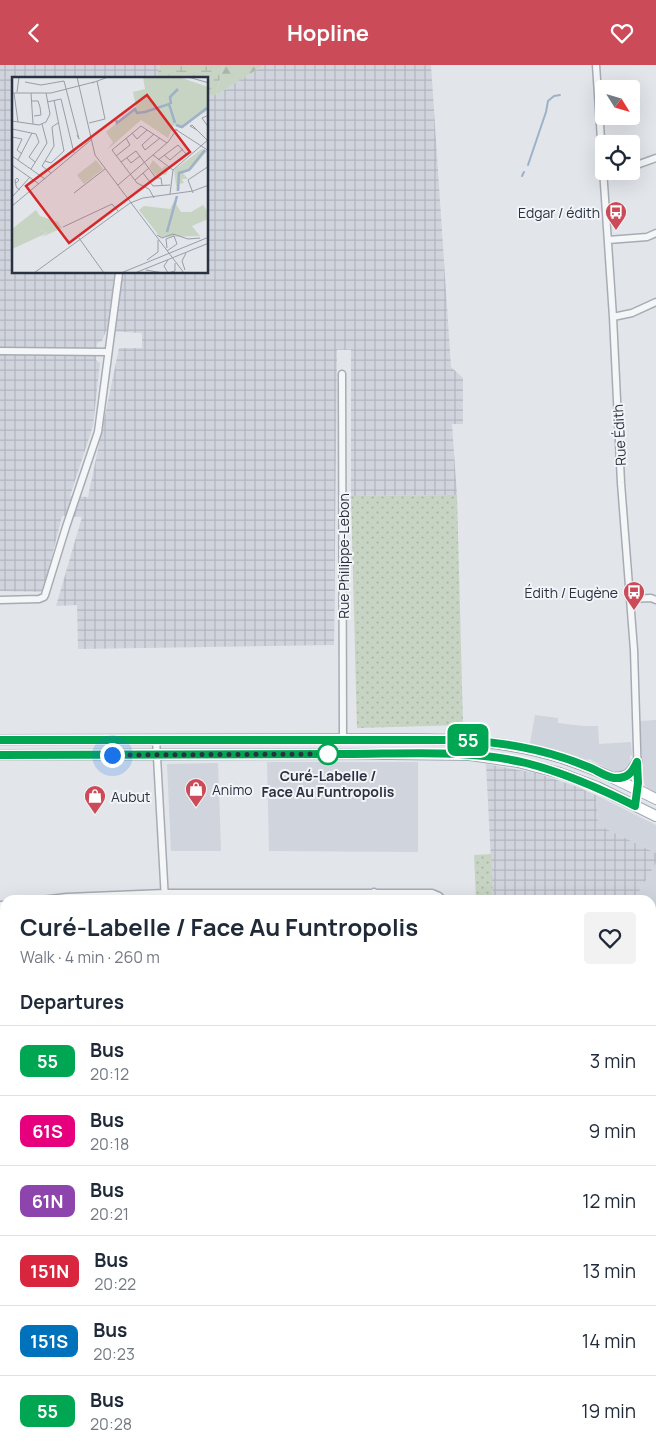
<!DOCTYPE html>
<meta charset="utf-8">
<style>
body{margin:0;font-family:Manrope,sans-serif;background:#f2f2f3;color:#1f2937;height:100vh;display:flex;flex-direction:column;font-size:19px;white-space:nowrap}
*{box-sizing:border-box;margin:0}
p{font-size:16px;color:#747a83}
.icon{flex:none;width:28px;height:28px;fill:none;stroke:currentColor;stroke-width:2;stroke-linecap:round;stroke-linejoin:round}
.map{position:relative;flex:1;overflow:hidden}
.side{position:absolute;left:0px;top:830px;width:656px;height:560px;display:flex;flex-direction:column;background:#fff;border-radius:15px 15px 0 0;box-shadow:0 5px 20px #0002}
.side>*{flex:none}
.badge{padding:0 10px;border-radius:8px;font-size:18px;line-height:32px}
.needle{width:32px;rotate:127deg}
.fabs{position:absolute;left:595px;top:15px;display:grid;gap:10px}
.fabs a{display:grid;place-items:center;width:45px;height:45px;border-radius:5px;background:#fff;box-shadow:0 5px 20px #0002;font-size:25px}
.you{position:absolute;width:25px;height:25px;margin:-12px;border:4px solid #fff;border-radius:50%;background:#1a73e8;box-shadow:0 0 0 8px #1a73e833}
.map>.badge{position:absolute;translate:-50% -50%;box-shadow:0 0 0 2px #fff}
h2{padding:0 20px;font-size:19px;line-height:45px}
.round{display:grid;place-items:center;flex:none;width:52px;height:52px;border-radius:5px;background:#f2f2f3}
.summary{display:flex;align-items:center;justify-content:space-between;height:85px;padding:0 20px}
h1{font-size:24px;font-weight:700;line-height:38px}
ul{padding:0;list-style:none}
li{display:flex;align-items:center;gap:15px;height:70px;padding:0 20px;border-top:1px solid #e0e1e3}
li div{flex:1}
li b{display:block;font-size:19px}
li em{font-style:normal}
li .badge{min-width:55px;font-weight:700;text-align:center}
header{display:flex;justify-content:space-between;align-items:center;height:65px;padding:0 20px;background:#cb4b58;color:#fff;font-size:22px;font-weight:700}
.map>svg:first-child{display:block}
.built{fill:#d0d4dc}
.industrial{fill:url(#industrial-grid);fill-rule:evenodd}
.grass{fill:url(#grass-dots)}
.forest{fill:url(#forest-firs)}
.wetland{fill:url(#wetland-marsh)}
.green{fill:#c7d4c3}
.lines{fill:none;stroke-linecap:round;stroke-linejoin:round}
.stream{stroke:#9eb1c9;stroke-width:2}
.minor-casing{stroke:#a7acb4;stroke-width:9}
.primary-casing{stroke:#a1a9b6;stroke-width:12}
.minor{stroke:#f5f6f8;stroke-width:6}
.primary{stroke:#fff;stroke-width:10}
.line-casing{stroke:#fff;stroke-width:11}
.line{stroke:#00a651;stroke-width:8}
.walk{stroke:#2a3242;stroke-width:5;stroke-dasharray:0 9}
.stop-dot{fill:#fff;stroke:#00a651;stroke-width:2.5}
.labels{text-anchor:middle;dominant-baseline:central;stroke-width:4;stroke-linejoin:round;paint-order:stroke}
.poi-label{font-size:14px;fill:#2a3242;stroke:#f2f4f7;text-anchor:end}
.street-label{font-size:14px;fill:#2a3242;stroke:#f2f4f7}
.stop-label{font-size:14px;font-weight:bold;fill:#2a3242;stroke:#f2f4f7}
.inset-river{fill:none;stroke:#9eb1c9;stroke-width:2.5}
.inset-road{fill:none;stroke:#989da7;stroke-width:1}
.view{fill:#d62828;fill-opacity:0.15;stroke:#d62828;stroke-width:2.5}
.inset-edge{fill:none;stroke:#2a3242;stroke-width:2.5}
</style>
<header><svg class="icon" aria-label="back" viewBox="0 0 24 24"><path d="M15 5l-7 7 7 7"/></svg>Hopline<svg class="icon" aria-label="heart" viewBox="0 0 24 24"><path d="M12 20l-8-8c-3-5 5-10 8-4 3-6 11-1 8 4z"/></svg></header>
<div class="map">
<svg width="656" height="1390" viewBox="0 0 656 1390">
<defs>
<pattern id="industrial-grid" width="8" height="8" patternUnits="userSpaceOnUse" patternTransform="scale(1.25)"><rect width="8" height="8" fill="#d0d4dc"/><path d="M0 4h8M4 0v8" fill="none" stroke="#b3b6be"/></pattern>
<pattern id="grass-dots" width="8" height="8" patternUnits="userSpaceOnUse" patternTransform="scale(1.25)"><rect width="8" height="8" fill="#c7d4c3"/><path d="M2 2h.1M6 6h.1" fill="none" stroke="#abb6a9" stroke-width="1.8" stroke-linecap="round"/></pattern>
<pattern id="forest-firs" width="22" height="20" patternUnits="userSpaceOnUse" patternTransform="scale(1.25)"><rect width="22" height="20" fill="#c7d4c3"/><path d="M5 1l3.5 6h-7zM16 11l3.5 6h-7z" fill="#abb6a9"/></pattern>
<pattern id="wetland-marsh" width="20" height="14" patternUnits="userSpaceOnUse" patternTransform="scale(1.25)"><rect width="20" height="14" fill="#c7d4c3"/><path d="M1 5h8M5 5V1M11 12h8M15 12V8" fill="none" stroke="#abb6a9"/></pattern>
</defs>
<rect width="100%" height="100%" fill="#e2e5ea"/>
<path class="built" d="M535,650L558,653V658L583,661H598L599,679L631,677L632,690L630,691V700L628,706L618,709L589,694L588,695L530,678Z
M656,655V727L647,723L645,721L644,718L643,717L640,656Z
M267,697H418V787L269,786Z
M218,698L221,786H171L167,699Z
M596,730L656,760V788L598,760Z
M656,798V910L651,908V835H634Z"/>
<path class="industrial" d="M0,0H160L156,14H14V208H208V30H216L264,0H431L451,302L463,313V359H452L457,430L351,431V285H337L334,580L78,584L77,540L56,541L82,452L62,451L43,527L0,526ZM106,266L142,268V283H119L88,432L70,431L93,361L100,298L96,295L97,278L102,276Z
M486,699L536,708L575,721L596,730L598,760L656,788V798L634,835H493Z
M651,1028L656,1030V1257L651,1255Z"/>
<path class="grass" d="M457,430L463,660L357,663L351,431Z
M491,789L493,835H476L474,790Z
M651,1255L656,1257V1390H279L278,1385H651Z"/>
<path class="forest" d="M223,0H264L216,30Z"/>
<path class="wetland" d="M160,0H223L216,30H208V14H156Z"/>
<path class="green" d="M5,1047V1139L0,1142V1051Z"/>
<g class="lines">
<path class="stream" d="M528,100L546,47L548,36L554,31L560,30
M522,111L524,107
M651,1163L656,1166
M509,1390L510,1385"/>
<g class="minor-casing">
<path id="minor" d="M596,0L613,252L621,418L634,585L638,715L635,741
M631,102L656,93
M603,108L611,106
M608,175L647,172L656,168
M613,252L632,248L656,237
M0,286L108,287
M342,309L343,674
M630,534L651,533L656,535
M0,535L39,534L44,532L45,530L66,462L98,367L119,208
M156,674L165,835
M374,827V835
M41,835L67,832L165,828H432L439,831L443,835
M0,840H5
M0,930H5
M0,1002H5
M0,1142L5,1139
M0,1352H5
M222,1385L224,1390"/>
</g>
<g class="primary-casing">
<path id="primary" d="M0,675L401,674C457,674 511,676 565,694C596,704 626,719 656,734
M0,690L391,689L470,690L518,697L560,708L597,722L656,751
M613,713C628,712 630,710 637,697"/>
</g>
<use href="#minor" class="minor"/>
<use href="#primary" class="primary"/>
</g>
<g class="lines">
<g class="line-casing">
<path id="line" d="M0,675H463C497,677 531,682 564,693C574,696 583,700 593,704C599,707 607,712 614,713C627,714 632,708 637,697L638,718L635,741C599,723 565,708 526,698C467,684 405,689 345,689C230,689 115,690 0,690"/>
</g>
<use href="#line" class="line"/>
<path class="walk" d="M112,690L335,689H328"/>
</g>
<defs>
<g id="bus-pin" transform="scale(1.125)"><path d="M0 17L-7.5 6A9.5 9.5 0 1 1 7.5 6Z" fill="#cb4b58" stroke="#f2f4f7"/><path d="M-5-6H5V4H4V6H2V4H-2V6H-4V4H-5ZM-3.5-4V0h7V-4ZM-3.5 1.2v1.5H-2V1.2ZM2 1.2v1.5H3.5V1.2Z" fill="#fff"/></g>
<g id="shop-pin" transform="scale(1.125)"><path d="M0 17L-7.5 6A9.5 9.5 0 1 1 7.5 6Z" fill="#cb4b58" stroke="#f2f4f7"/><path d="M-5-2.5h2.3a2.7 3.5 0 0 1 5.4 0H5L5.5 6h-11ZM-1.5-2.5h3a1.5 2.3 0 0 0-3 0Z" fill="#fff"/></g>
</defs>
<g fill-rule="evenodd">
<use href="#bus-pin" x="616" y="147"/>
<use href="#bus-pin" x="634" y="527"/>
<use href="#shop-pin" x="196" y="724"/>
<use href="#shop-pin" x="95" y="731"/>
</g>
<circle class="stop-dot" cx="328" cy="689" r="10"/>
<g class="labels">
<g class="poi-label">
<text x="600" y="147">Edgar / édith</text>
<text x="618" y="527">Édith / Eugène</text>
<text x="212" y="724" text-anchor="start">Animo</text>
<text x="111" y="731" text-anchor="start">Aubut</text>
</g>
<g class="street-label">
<text transform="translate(619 370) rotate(-93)">Rue Édith</text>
<text transform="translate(343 491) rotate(-90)">Rue Philippe-Lebon</text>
</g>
<g class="stop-label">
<text x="328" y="710">Curé-Labelle /<tspan x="328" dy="16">Face Au Funtropolis</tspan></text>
</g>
</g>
<g transform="translate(12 12)">
<rect width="196" height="196" fill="#e2e5ea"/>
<path d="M131,0H167L196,10V33L168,51L162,48L156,61L129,43L95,73L101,65L94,55L124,30L121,15L133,12ZM84,83L91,92L72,107L65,98ZM166,118L164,127L169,135H179L191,128L196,135V142L180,149L188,159L148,160L127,133L132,129L158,132Z" fill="#c7d4c3"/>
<path d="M190,72L195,74L179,93L171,96L176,102H170L172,106L166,107L165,115L162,93ZM24,133L28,139L46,145L21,143L27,153L35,156L0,172V152Z" fill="#c7d4c3"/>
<path d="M23,141L46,145L50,151L30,160L35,156L27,153L20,143Z" fill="#c7d4c3"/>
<path d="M141,83L150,92L153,89L157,91L154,98L146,97L145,100L137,90Z" fill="#c7d4c3"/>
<path class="inset-river" d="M159,27L158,20L166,12M104,43L105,46L123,32L125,36L133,35L157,27L163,46M164,48L170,50L195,31M166,114L167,96L177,93L193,73M155,155L165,119"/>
<path class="inset-road" d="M65,0L83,78L172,196M176,0L197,6M52,4L67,62L65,58M13,5L29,8L52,4M80,6L96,0M5,15L7,0M0,16H39L82,5M2,16L6,45M19,16L21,47M19,24H26L28,30L29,38L22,39M35,25L49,22L62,76M197,38L190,41L197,51M0,44L27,48L34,45L38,37L34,16M77,46L93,42L85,4M0,52L24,57L27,65L17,80L23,85M163,52L197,74M185,53L178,49L180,48L195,63M120,56L125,62L135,53M142,57L130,68L133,73L148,61M0,60L10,62L5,73L10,77M141,78L161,93M152,78L158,83L171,72M0,79L33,102M104,79L118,68L114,61M115,81L119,86L128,79M6,83L20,56M146,83L166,68L175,78M33,84L39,86L52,74L42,23M109,85L124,74L144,101H149L150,108M0,88L27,107M19,92L35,66L30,47M39,96L30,89L42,69L40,50L46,46M131,96L141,109L158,108M123,103L137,91M4,106L7,103L5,101L3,103L4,109L5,111L8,113M106,108L156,65L165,52M62,116L93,92M181,116L176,103L197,89M158,117L161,93L197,62M1,119L18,100M142,121L137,112L125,106L100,73L129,49L155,66M0,129L80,62M51,150L100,127L106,134M145,158L150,161L161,157L176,162L188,161M67,161L92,196M155,171L154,162L162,159L165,167L155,174M135,183L146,175V163M156,183L152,189L156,196L163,194V186M134,193L151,196M173,193L170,184L174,176M22,196L118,126L131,121L181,114L197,108M109,196L197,160M123,196L197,166"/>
<path class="view" d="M135,18L178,75L57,166L14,109Z"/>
<rect width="196" height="196" class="inset-edge"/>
</g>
</svg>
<div class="fabs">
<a><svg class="needle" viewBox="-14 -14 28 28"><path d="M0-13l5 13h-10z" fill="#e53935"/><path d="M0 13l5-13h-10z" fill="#747a83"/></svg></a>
<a><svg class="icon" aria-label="locate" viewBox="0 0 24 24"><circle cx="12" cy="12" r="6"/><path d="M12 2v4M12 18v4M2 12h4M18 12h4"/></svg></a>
</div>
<div class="you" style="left:112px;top:690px"></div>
<b class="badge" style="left:468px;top:675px;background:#00a651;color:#fff">55</b>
<section class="side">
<div class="summary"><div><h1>Curé-Labelle / Face Au Funtropolis</h1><p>Walk · 4 min · 260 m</p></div><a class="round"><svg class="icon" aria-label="heart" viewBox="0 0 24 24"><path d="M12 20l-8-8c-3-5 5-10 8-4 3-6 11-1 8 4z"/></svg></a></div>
<h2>Departures</h2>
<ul>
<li><span class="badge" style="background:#00a651;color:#fff">55</span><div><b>Bus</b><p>20:12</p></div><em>3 min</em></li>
<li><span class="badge" style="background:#e6007e;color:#fff">61S</span><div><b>Bus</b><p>20:18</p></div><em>9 min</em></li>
<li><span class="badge" style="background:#8e44ad;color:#fff">61N</span><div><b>Bus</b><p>20:21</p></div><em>12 min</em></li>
<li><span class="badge" style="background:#d7263d;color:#fff">151N</span><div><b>Bus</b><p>20:22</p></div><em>13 min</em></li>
<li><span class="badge" style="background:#0072bc;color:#fff">151S</span><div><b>Bus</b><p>20:23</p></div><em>14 min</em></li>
<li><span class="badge" style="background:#00a651;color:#fff">55</span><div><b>Bus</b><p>20:28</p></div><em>19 min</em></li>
</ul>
</section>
</div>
